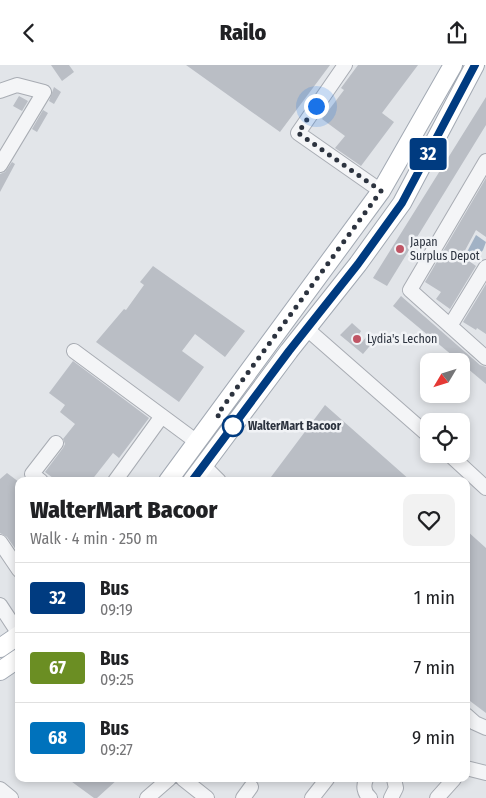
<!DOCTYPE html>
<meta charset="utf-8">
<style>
body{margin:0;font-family:"Fira Sans Condensed",sans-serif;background:#f2f2f2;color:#202124;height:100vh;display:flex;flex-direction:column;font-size:19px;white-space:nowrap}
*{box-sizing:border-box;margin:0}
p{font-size:16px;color:#757577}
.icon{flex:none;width:28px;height:28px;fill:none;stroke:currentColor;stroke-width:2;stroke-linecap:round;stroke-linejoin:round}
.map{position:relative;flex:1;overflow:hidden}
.panel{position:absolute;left:15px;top:412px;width:455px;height:305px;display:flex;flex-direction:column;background:#fff;border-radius:10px;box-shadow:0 2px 8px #0003}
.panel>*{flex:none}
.badge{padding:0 10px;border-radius:4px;font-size:18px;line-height:32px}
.needle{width:32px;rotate:232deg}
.buttons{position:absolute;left:420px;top:288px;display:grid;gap:10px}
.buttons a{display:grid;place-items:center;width:50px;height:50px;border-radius:10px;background:#fff;box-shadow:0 2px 8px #0003;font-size:25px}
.you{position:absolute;width:25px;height:25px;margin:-12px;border:4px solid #fff;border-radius:50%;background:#1a73e8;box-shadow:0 0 0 8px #1a73e833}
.map>.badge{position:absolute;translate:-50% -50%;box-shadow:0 0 0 2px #fff}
.round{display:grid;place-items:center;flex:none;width:52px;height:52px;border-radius:10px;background:#f2f2f2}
.headline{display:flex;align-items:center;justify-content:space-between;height:85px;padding:0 15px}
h1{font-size:24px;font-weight:800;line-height:38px}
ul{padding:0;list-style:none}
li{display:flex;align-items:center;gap:15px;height:70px;padding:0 15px;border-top:1px solid #e0e0e0}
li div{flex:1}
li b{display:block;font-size:19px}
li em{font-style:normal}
li .badge{min-width:55px;font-weight:700;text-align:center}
header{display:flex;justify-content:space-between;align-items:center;height:65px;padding:0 15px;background:#fff;font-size:22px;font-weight:800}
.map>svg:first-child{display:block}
.water{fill:#a1b2c5}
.building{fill:#babec5}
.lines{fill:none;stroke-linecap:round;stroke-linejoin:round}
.minor-casing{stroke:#a8acb3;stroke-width:16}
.major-casing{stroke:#a2a9b3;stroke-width:20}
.minor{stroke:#f4f5f7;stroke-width:14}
.major{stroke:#fff;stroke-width:18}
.line-casing{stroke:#fff;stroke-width:11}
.line{stroke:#003b80;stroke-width:8}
.walk{stroke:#2c333f;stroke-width:5;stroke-dasharray:0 9}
.poi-dot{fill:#c05565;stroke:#f1f3f6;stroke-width:2}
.stop-dot{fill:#fff;stroke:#003b80;stroke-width:2.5}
.labels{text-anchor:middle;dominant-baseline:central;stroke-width:5;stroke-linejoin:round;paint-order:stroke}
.poi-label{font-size:12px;fill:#2c333f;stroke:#f1f3f6;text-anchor:start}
.stop-label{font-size:12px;font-weight:bold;fill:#2c333f;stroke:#f1f3f6;text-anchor:start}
</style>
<header><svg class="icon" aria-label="back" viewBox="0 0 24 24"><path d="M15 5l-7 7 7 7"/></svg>Railo<svg class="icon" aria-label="share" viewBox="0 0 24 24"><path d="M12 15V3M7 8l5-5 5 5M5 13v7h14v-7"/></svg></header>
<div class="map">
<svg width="486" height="733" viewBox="0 0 486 733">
<rect width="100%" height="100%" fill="#e2e5e9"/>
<path class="water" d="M476,170L486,177L483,185L476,194H471L467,187Z"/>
<path class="building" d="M51,0H69L74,7L62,16Z
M186,0H330L280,67Z
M358,0H418L382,48L394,57L361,101L335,83L345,71L322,54L344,25L341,23Z
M54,22L61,27L54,39L49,36Z
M19,31L28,36L22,46L13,41Z
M486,32V60L387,221L373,213Z
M43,45L48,48L37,67L32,64Z
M12,97L15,99L0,127V109L5,107Z
M486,113V172L476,165L462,191L476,201L450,244L436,234L441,227L425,217Z
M153,201L245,266L225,292L195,269L182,286L204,302L179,337L96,277L124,244L126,245L144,220L140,217Z
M486,219V269L477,263L476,265L463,257Z
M401,231L480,300L486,302V319L461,298V296H459L393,241Z
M352,258L361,266L357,273L362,277L367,271L374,276L363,289L340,270Z
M73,296L149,353L119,393L113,388L91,416H57L45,407L63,383L65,379L63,374L75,359L60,347L65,340L49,328Z
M325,340L411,416H268Z
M7,408L19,417V489L7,472L0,468V414Z
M466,465L486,483V648L466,633Z
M68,714H118L97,733H94Z"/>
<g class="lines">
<g class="minor-casing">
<path id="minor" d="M345,0L298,68L381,126
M0,26L17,20L44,27L0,100
M486,96L410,225L486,293
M450,261L486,202
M307,264L429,371
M74,286L197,377
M449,389L486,423
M204,401L219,416
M41,416L32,409L56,378
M115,416L162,351
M0,477L19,505
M0,540L19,569
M466,650L475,658L486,663
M466,703L486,708
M183,714L207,733
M366,714C363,721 364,728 370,733
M0,724L11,733
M147,733L169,714
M243,733L251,722
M312,733L327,714
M391,733L396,723L394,714
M437,733L454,714"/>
</g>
<g class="major-casing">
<path id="major" d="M168,416L381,126L453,0
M192,416L289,286L358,199L402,138L475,0
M0,583L19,570
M0,606L19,593"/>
</g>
<use href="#minor" class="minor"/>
<use href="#major" class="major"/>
</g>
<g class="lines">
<g class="line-casing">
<path id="line" d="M192,416L289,286L358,199L402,138L475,0"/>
</g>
<use href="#line" class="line"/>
<path class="walk" d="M233,361L217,350L381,126L298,68L316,41"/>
</g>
<g class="poi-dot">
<circle cx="400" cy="184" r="5"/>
<circle cx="357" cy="274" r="5"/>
</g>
<circle class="stop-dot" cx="233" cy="361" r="10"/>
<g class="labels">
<g class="poi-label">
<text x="410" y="177">Japan<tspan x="410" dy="14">Surplus Depot</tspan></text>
<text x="367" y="274">Lydia's Lechon</text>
</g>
<g class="stop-label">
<text x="248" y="361">WalterMart Bacoor</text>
</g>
</g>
</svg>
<div class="buttons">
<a><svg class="needle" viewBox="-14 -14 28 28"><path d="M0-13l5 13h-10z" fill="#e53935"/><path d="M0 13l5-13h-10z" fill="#757577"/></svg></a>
<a><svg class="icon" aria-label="locate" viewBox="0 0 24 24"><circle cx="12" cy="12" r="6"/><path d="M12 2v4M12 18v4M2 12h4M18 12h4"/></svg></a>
</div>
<div class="you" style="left:316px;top:41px"></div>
<b class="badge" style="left:428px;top:89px;background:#003b80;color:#fff">32</b>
<section class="panel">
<div class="headline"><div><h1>WalterMart Bacoor</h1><p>Walk · 4 min · 250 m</p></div><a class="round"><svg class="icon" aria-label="heart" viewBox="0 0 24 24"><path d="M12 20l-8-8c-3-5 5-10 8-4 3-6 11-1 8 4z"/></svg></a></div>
<ul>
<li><span class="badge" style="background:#003b80;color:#fff">32</span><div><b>Bus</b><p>09:19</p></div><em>1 min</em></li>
<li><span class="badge" style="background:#6b8e23;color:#fff">67</span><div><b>Bus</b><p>09:25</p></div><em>7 min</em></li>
<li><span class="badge" style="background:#0072bc;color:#fff">68</span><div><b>Bus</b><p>09:27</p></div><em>9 min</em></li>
</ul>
</section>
</div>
